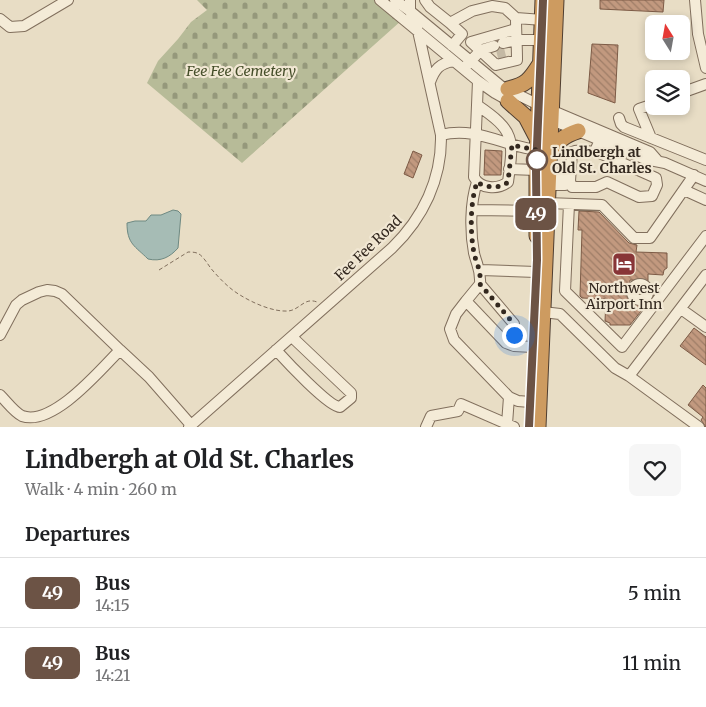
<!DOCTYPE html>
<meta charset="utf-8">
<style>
body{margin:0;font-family:Merriweather,serif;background:#f6f6f6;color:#202124;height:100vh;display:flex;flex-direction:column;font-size:19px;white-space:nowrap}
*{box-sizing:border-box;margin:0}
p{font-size:16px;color:#757577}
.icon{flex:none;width:28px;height:28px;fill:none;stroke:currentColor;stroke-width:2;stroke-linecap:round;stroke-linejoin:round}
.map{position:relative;height:427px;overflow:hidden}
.sheet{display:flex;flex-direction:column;background:#fff;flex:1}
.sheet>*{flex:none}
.badge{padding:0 10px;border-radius:8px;font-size:18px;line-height:32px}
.needle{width:32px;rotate:349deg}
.buttons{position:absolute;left:645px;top:15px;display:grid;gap:10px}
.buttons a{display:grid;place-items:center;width:45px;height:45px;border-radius:8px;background:#fff;box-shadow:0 2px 8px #0003;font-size:25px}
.you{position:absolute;width:25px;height:25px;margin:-12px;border:4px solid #fff;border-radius:50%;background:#1a73e8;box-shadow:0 0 0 8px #1a73e833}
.map>.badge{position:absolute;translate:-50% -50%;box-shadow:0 0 0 2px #fff}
h2{padding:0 25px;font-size:19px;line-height:45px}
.round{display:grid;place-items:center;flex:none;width:52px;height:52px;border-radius:8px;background:#f6f6f6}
.head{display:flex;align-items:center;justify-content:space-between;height:85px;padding:0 25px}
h1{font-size:24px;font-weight:700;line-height:38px}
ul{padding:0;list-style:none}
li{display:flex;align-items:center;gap:15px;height:70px;padding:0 25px;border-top:1px solid #e0e0e0}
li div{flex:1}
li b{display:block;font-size:19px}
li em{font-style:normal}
li .badge{min-width:55px;font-weight:700;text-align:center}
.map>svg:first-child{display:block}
.cemetery{fill:url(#cemetery-stones)}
.water{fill:#a6bcb5;stroke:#6e8982}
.building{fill:url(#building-back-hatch);stroke:#7d5b46}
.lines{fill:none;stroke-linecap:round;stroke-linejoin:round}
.minor-tunnel{stroke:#c4b9a4;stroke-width:10;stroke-dasharray:10 5;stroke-linecap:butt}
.minor-casing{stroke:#816f5d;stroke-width:12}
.highway-casing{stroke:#4f3e31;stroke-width:17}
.path{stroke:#816f5d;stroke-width:1;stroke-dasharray:4 2.5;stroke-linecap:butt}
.minor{stroke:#f4ebd7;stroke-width:10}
.highway{stroke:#cd9b60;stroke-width:15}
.line-casing{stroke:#fff;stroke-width:11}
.line{stroke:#6c5345;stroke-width:8}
.walk{stroke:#33281f;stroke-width:5;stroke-dasharray:0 9}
.stop-dot{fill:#fff;stroke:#6c5345;stroke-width:2.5}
.labels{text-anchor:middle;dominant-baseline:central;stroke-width:4.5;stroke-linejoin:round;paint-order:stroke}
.park-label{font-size:14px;font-style:italic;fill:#444d28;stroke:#f1e7d3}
.stop-label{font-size:14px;font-weight:bold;fill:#33281f;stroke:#f1e7d3;text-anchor:start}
.street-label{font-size:14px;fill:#33281f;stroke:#f1e7d3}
.poi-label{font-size:14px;fill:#33281f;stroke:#f1e7d3}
</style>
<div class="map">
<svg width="706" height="427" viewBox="0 0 706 427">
<defs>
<pattern id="cemetery-stones" width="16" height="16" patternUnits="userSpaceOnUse" patternTransform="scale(1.25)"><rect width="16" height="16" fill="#b7bb98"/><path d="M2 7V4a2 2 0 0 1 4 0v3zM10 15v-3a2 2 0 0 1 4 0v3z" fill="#95987b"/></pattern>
<pattern id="building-back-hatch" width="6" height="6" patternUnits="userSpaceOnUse" patternTransform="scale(1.25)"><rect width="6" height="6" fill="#c2997f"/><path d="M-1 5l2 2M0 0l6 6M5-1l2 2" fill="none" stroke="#9e7d67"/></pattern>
</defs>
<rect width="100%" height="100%" fill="#e8ddc5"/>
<path class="cemetery" d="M197,0H378L402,20L242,163L147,83L158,61L178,39L191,22L207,10Z"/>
<path class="water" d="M173,210L178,211L181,214L178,248C170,257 161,262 148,259C135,246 127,244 127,223L135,221H146L151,215H161Z"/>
<path class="building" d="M600,0H664L663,12L600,9Z
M592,44L618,45L615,103L588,93Z
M485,150L502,151L501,175H484Z
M413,151L422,155L413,178L404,174Z
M579,211L599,212L629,243L637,245L636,252L667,253V268L664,270L663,275L648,274V281L630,280L628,303H641V311L630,325H610V323L605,321L606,299L582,298L580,296L582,230H578Z
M694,328L706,337V365L680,346Z
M703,385L706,388V427L701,420L703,417L688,405Z"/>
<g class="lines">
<path class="minor-tunnel" d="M497,54L505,52"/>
<g class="minor-casing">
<path id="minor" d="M380,0L478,81L495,93L513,103
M395,0L410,11L502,87L539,105L650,152L657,160
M425,0L430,7L450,23
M695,0L698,34L706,68
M516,18C516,32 517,46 517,60L496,65L471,42L516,29
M0,19L10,27L24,26L68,0
M503,43L517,40H542
M452,46L462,34L450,23L472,11L492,6L505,8L516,18L543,20
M466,66L481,50L494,46
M430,82C435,69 439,64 453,61
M681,93L706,84
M477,105C515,131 514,138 508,182C498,190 480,189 474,177L478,81
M547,118L645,159L665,163L706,181
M619,118L621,124L624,127L706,160
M441,135C475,126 504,146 537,150
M651,138L639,109L654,104
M595,151L656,178L657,185L652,196L639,197L607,182L596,187H572L570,181L572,152C580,148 587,153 595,151L600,140
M509,169L536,170
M548,176H564L568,181
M477,182C470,203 470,232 474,253C477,266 481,269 480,284
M548,185H565L570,181
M684,190L706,200
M547,203L602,205L634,238H650L694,175
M569,204L565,291L622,347L706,236
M473,210L536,211
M481,270L536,272
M632 292a8 8 0 1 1 16 0a8 8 0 1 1-16 0Z
M466,301L480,284L514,324V346
M681,309L706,327
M543,312L560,314L615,368L629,376L706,275
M0,335L16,305L22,300L39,292L47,290L55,291L62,294L120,350C101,369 53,427 22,416C14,412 7,402 0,395
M120,350L149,377L191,425
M276,350C286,361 329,407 340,407L351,398V393L292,337
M629,376L699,427
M530,402L518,401L509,397L454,340L450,329L456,314L466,301L506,343L514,346L533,347
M507,424L509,397
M189,427L392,248C423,218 442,179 441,135L418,31L410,11V0
M426,427L431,416L458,411L461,404L514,427"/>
</g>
<g class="highway-casing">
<path id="highway" d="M508,89C526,85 530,80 540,64
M508,101L526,117L537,138
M549,154C558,141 563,136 578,131
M537,236V157L543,0
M538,427L556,0"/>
</g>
<path class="path" d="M159,270L188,252C191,252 196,252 199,254C205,258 209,267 214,272C222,281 230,289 240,295C253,303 273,312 288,311C300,310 304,297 317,302"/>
<use href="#minor" class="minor"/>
<use href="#highway" class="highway"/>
</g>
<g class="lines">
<g class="line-casing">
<path id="line" d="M529,427L537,260L536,170L543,0"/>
</g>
<use href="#line" class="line"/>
<path class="walk" d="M514,335V324L480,284C481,269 477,266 474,253C470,232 470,203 477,182C486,188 499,189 508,182L512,145L537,150V160"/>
</g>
<defs>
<g id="hotel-square" transform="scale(1.25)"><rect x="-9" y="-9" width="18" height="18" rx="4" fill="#883537" stroke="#f1e7d3"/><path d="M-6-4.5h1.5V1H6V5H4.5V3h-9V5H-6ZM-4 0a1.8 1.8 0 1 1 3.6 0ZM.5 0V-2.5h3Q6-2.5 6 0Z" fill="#fff"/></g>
</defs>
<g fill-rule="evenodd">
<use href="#hotel-square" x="624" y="264"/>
</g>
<circle class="stop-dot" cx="537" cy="160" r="10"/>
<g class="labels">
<g class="park-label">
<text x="241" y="71">Fee Fee Cemetery</text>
</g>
<g class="stop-label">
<text x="552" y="152">Lindbergh at<tspan x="552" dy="16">Old St. Charles</tspan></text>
</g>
<g class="street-label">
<text transform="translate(368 248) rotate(-44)">Fee Fee Road</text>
</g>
<g class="poi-label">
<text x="624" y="288">Northwest<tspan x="624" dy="16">Airport Inn</tspan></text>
</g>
</g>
</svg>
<div class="buttons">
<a><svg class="needle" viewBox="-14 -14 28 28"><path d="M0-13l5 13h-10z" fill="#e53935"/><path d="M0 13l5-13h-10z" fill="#757577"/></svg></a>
<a><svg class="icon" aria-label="layers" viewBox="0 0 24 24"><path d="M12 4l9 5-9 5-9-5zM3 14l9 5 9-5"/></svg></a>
</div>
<div class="you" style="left:514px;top:335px"></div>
<b class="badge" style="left:536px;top:214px;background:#6c5345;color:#fff">49</b>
</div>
<section class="sheet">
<div class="head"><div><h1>Lindbergh at Old St. Charles</h1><p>Walk · 4 min · 260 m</p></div><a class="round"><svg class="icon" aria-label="heart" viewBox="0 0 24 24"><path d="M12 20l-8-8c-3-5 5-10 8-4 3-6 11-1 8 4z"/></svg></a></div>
<h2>Departures</h2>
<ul>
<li><span class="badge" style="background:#6c5345;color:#fff">49</span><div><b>Bus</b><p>14:15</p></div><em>5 min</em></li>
<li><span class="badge" style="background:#6c5345;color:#fff">49</span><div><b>Bus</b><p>14:21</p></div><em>11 min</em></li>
</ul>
</section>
